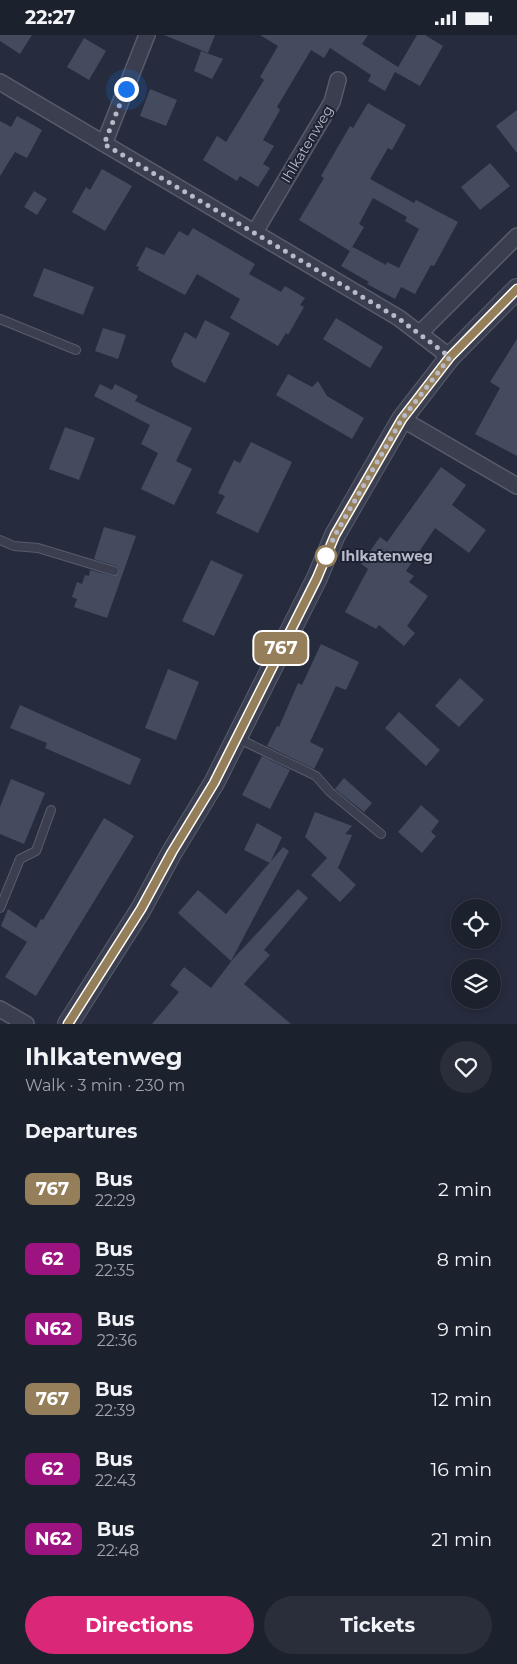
<!DOCTYPE html>
<meta charset="utf-8">
<style>
body{margin:0;font-family:Montserrat,sans-serif;background:#292e3a;color:#f1f3f6;height:100vh;display:flex;flex-direction:column;font-size:19px;white-space:nowrap}
*{box-sizing:border-box;margin:0}
p{font-size:16px;color:#a0a3aa}
.icon{flex:none;width:28px;height:28px;fill:none;stroke:currentColor;stroke-width:2;stroke-linecap:round;stroke-linejoin:round}
.map{position:relative;height:989px;overflow:hidden}
.drawer{display:flex;flex-direction:column;background:#1c212e;flex:1}
.drawer>*{flex:none}
.badge{padding:0 10px;border-radius:8px;font-size:18px;line-height:32px}
.tools{position:absolute;left:451px;top:864px;display:grid;gap:10px}
.tools a{display:grid;place-items:center;width:50px;height:50px;border-radius:50%;background:#1c212e;box-shadow:0 2px 8px #0003,0 0 0 1px #3a3e4a;font-size:25px}
.you{position:absolute;width:25px;height:25px;margin:-12px;border:4px solid #fff;border-radius:50%;background:#1a73e8;box-shadow:0 0 0 8px #1a73e833}
.map>.badge{position:absolute;translate:-50% -50%;box-shadow:0 0 0 2px #fff}
h2{padding:0 25px;font-size:19px;line-height:45px}
.round{display:grid;place-items:center;flex:none;width:52px;height:52px;border-radius:26px;background:#292e3a}
.overview{display:flex;align-items:center;justify-content:space-between;height:85px;padding:0 25px}
h1{font-size:24px;font-weight:700;line-height:38px}
.cta{display:flex;gap:10px;margin-top:auto;padding:10px 25px}
.cta a{flex:1;height:58px;border-radius:30px;background:#db2777;color:#fff;font-size:20px;font-weight:700;line-height:58px;text-align:center}
.cta a+a{background:#292e3a;color:#f1f3f6}
ul{padding:0;list-style:none}
li{display:flex;align-items:center;gap:15px;height:70px;padding:0 25px}
li div{flex:1}
li b{display:block;font-size:19px}
li em{font-style:normal}
li .badge{min-width:55px;font-weight:700;text-align:center}
.status{display:flex;justify-content:space-between;align-items:center;height:35px;padding:0 25px;background:#1c212e;direction:ltr}
.status svg{height:14px;fill:currentColor}
.map>svg:first-child{display:block}
.building{fill:#454b5f;fill-rule:evenodd}
.lines{fill:none;stroke-linecap:round;stroke-linejoin:round}
.service-casing{stroke:#575c6c;stroke-width:10}
.minor-casing{stroke:#575c6c;stroke-width:18}
.tertiary-casing{stroke:#575c6c;stroke-width:22}
.service{stroke:#3a3e4e;stroke-width:8}
.minor{stroke:#3a3e4e;stroke-width:15}
.tertiary{stroke:#3a3e4e;stroke-width:20}
.line-casing{stroke:#fff;stroke-width:11}
.line{stroke:#957f5b;stroke-width:8}
.walk{stroke:#b6bac9;stroke-width:5;stroke-dasharray:0 9}
.stop-dot{fill:#fff;stroke:#957f5b;stroke-width:2.5}
.labels{text-anchor:middle;dominant-baseline:central;stroke-width:4;stroke-linejoin:round;paint-order:stroke}
.street-label{font-size:14px;fill:#b6bac9;stroke:#1e2333}
.stop-label{font-size:14px;font-weight:bold;fill:#b6bac9;stroke:#1e2333;text-anchor:start}
</style>
<div class="status"><b>22:27</b><svg viewBox="0 0 49 12"><path d="M0 12V9h3v3zM5 12V6h3v6zM10 12V3h3v9zM15 12V0h3v12zM26 1h20v11H26zM47 4h2v5h-2z"/></svg></div>
<div class="map">
<svg width="517" height="989" viewBox="0 0 517 989">
<rect width="100%" height="100%" fill="#262c3e"/>
<path class="building" d="M0,0H32L20,19L0,6Z
M164,0H215L208,18Z
M260,0H368L362,9L398,32L397,34L417,0H425L443,11L420,51L395,37L385,56L368,46L371,40L330,13L324,23L311,15L277,72L280,75L263,105L274,111L263,129L270,133L258,152L240,141L237,146L203,125L217,101L226,107L264,45L260,42L278,11Z
M84,3L106,16L89,45L67,32Z
M201,16L223,24L212,44L194,36Z
M150,54L177,65L166,91L140,81Z
M368,68L406,90L392,115L388,113L370,144L414,168L416,165L458,187L434,231L431,230L415,259L401,252L395,264L367,249L369,247L341,231L350,216L299,185L324,143L321,141L350,91L353,93ZM373,163L407,182L405,186L419,194L399,233L387,227L386,230L353,212L351,214L364,192L359,189Z
M517,75V118L496,91Z
M17,81L42,95L27,123L15,117L0,141V86L11,92Z
M490,128L510,151L480,175L461,152Z
M102,134L132,151L105,196L72,177L86,152L90,155Z
M34,156L47,164L37,180L24,172Z
M193,193L255,229L249,239L281,257L285,251L305,263L300,270L304,272L288,300L286,298L278,311L230,283L240,264L197,239L185,260L138,235L139,232L136,231L146,212L164,220L179,196L188,201Z
M44,233L94,252L83,280L33,261Z
M336,283L383,312L370,333L323,304Z
M205,285L230,298L205,348L174,332L171,326L185,297L196,304Z
M103,293L126,300L118,324L95,316Z
M517,304V421L475,399L500,353L490,347Z
M288,339L312,352L318,346L327,361L364,383L352,404L276,360Z
M100,349L112,355L115,349L138,361L135,366L192,393L176,426L192,434L174,470L141,454L158,418L141,409L150,390L94,361Z
M65,392L95,403L79,445L49,434Z
M251,407L292,427L258,498L216,478L225,461L218,458L234,425L240,428Z
M441,432L466,450L452,470L486,495L469,518L435,493L406,536L414,541L409,547L428,561L407,591L415,598L404,611L379,590L376,594L345,577L368,534L361,529L380,502L387,507Z
M104,492L136,501L107,583L74,572L77,564L72,562L77,547L82,549L85,540L89,541L90,535L113,541L119,538V534L116,531L94,524Z
M211,525L243,540L214,601L182,586Z
M321,609L359,627L346,655L336,651L310,707L324,714L314,734L267,711L277,691L279,692L298,648L302,650Z
M168,634L199,647L176,705L145,693Z
M460,643L484,665L459,692L435,671Z
M20,670L141,724L130,750L45,713L47,708L10,693Z
M399,677L440,715L426,731L385,693Z
M262,721L290,735L270,774L242,760Z
M344,743L372,768L364,777L335,754Z
M11,744L45,758L24,809L0,799V772Z
M421,770L439,786L431,797L436,801L422,818L398,797Z
M315,777L352,791L345,799L352,800L338,833L356,850L340,867L311,840L327,823L305,802Z
M104,783L134,801L36,961L5,942L27,907L1,891L8,874L36,893L41,884L43,885Z
M257,788L282,802L270,828L244,815Z
M283,812L289,816L231,926L178,878L198,855L226,879Z
M298,854L308,863L264,915L270,920L244,949L291,989H152L179,957L170,950L184,932L211,953L233,924Z"/>
<g class="lines">
<g class="service-casing">
<path id="service" d="M0,284L76,315
M0,505L14,511L38,513L114,536
M237,703L316,741L330,757L381,799
M0,873L20,824L36,816L51,775"/>
</g>
<g class="minor-casing">
<path id="minor" d="M0,47L399,283L450,322
M104,109L147,0
M255,197L332,67L338,45
M420,298L517,201
M402,384L517,451
M0,974L26,989"/>
</g>
<g class="tertiary-casing">
<path id="tertiary" d="M68,989L141,874L172,817L214,748L317,543L335,500L402,384L450,322L517,254"/>
</g>
<use href="#service" class="service"/>
<use href="#minor" class="minor"/>
<use href="#tertiary" class="tertiary"/>
</g>
<g class="lines">
<g class="line-casing">
<path id="line" d="M68,989L141,874L172,817L214,748L317,543L335,500L402,384L450,322L517,254"/>
</g>
<use href="#line" class="line"/>
<path class="walk" d="M126,54L104,109L398,283L450,322L402,384L335,500L326,521"/>
</g>
<circle class="stop-dot" cx="326" cy="521" r="10"/>
<g class="labels">
<g class="street-label">
<text transform="translate(307 109) rotate(-59)">Ihlkatenweg</text>
</g>
<g class="stop-label">
<text x="341" y="521">Ihlkatenweg</text>
</g>
</g>
</svg>
<div class="tools">
<a><svg class="icon" aria-label="locate" viewBox="0 0 24 24"><circle cx="12" cy="12" r="6"/><path d="M12 2v4M12 18v4M2 12h4M18 12h4"/></svg></a>
<a><svg class="icon" aria-label="layers" viewBox="0 0 24 24"><path d="M12 4l9 5-9 5-9-5zM3 14l9 5 9-5"/></svg></a>
</div>
<div class="you" style="left:126px;top:54px"></div>
<b class="badge" style="left:281px;top:613px;background:#957f5b;color:#fff">767</b>
</div>
<section class="drawer">
<div class="overview"><div><h1>Ihlkatenweg</h1><p>Walk · 3 min · 230 m</p></div><a class="round"><svg class="icon" aria-label="heart" viewBox="0 0 24 24"><path d="M12 20l-8-8c-3-5 5-10 8-4 3-6 11-1 8 4z"/></svg></a></div>
<h2>Departures</h2>
<ul>
<li><span class="badge" style="background:#957f5b;color:#fff">767</span><div><b>Bus</b><p>22:29</p></div><em>2 min</em></li>
<li><span class="badge" style="background:#9d1380;color:#fff">62</span><div><b>Bus</b><p>22:35</p></div><em>8 min</em></li>
<li><span class="badge" style="background:#9d1380;color:#fff">N62</span><div><b>Bus</b><p>22:36</p></div><em>9 min</em></li>
<li><span class="badge" style="background:#957f5b;color:#fff">767</span><div><b>Bus</b><p>22:39</p></div><em>12 min</em></li>
<li><span class="badge" style="background:#9d1380;color:#fff">62</span><div><b>Bus</b><p>22:43</p></div><em>16 min</em></li>
<li><span class="badge" style="background:#9d1380;color:#fff">N62</span><div><b>Bus</b><p>22:48</p></div><em>21 min</em></li>
</ul>
<div class="cta"><a>Directions</a><a>Tickets</a></div>
</section>
